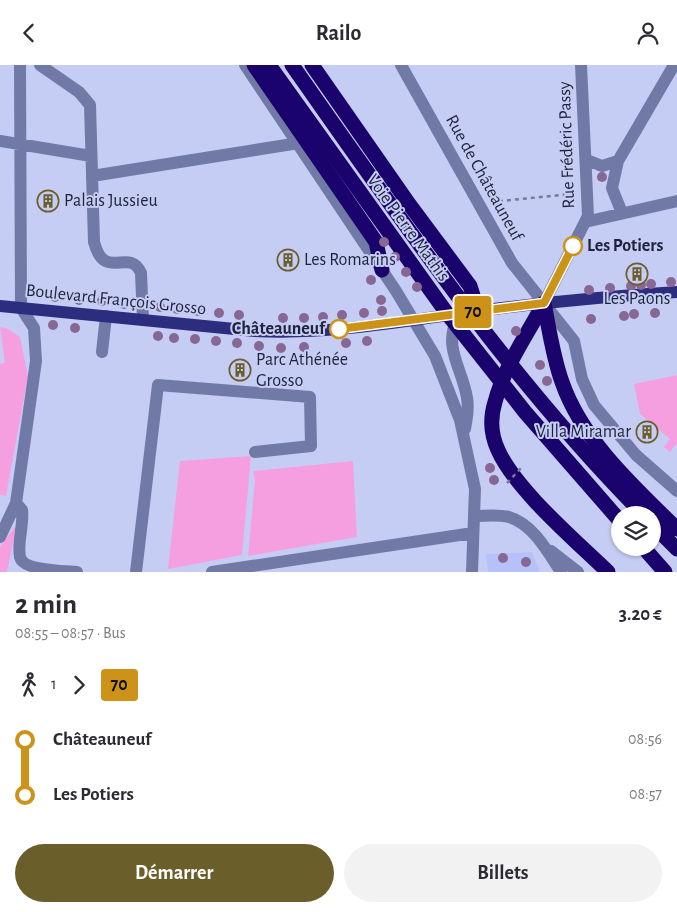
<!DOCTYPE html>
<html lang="fr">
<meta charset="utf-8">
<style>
body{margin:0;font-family:"Alegreya Sans",sans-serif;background:#f2f2f3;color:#2b2b33;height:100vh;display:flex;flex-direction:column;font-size:19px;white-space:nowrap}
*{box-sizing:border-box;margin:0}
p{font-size:16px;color:#7c7c81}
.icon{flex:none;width:28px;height:28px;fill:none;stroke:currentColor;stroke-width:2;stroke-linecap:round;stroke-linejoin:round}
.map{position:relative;height:507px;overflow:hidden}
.drawer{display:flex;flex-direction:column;background:#fff;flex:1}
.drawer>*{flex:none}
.badge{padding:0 10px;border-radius:4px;font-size:18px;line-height:32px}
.controls{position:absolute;left:611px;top:441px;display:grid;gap:10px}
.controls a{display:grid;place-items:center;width:50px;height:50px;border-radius:50%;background:#fff;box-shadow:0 1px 4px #0004;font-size:25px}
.map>.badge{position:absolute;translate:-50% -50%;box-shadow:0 0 0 2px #fff}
.legs{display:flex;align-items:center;gap:8px;height:55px;padding:0 15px;font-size:16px}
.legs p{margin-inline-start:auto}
.head{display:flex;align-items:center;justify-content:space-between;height:85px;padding:0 15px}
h1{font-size:28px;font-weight:600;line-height:38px}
.action{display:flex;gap:10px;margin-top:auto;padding:10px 15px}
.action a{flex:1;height:58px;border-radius:30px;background:#6a5e2b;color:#fff;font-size:20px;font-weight:600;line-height:58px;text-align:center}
.action a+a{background:#f2f2f3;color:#2b2b33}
ul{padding:0 15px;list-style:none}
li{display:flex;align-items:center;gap:18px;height:55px;font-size:19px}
li i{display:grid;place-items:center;width:8px;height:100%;margin:0 6px;background:currentColor}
li i::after{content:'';width:12px;height:12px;margin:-6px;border:4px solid;border-radius:50%;background:#fff}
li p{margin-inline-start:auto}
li:first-child i{background:linear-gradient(#0000 50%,currentColor 0)}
li:last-child i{background:linear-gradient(currentColor 50%,#0000 0)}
header{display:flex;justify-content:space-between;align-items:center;height:65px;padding:0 15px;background:#fff;font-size:22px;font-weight:600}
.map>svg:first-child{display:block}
.built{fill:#b7c1f9}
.green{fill:#f69fe0}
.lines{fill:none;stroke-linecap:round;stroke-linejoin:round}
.path{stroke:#757a9a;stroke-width:2.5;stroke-dasharray:4 4;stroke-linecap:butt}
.minor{stroke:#7179a7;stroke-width:12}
.major{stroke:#2c2d7e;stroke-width:12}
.highway{stroke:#1b036d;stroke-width:15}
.path-bridge{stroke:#757a9a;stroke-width:2.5;stroke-dasharray:4 4;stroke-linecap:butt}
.highway-bridge{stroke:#1b036d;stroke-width:15}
.tree{fill:#876895}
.line-1-casing{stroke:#fff;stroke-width:11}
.line-1{stroke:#cd9218;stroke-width:8}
.stop-1-dot{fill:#fff;stroke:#cd9218;stroke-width:2.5}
.labels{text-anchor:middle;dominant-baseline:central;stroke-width:4;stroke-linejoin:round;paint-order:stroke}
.street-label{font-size:18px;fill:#1f223b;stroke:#c6cdf4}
.poi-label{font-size:18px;fill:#1f223b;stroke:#c6cdf4;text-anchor:start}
.stop-label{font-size:18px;font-weight:bold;fill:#1f223b;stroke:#c6cdf4;text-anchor:start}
</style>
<header><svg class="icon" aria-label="back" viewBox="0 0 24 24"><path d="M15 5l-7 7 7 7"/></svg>Railo<svg class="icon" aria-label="person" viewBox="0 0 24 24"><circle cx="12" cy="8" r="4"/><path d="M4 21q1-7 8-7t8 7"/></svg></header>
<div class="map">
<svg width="677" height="507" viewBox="0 0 677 507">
<rect width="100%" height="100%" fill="#c6cdf4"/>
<path class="built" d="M532,487L540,507H488L486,489Z"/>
<path class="green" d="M0,262L8,264L20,272L28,311L6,431L0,430V299L5,298Z
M677,310V378L670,387L664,382L670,374L640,349L634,319Z
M251,391L242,490L168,504L180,396Z
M353,396L357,472L248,491L255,415L253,406Z
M17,459L7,507H0V482Z"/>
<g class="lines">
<path class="path" d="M491,137L571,129"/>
<path class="minor" d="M40,0L79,27L90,40L94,177C105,218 129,181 141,208L143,255
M245,0L396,226L435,291L460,355L475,424L472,507
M401,0L512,198L574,276L582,314L594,340L636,390L677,426
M0,76L91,91
M587,95L602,101L618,96L674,0
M618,96L612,123L622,148
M92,111L299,78
M585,157L677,136
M544,238L588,151L581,0
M458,253C442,281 463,305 467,333C469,343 467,354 465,364
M102,287L106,251
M16,438L22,445C24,460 17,477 20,492C23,506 65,506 77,507
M474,451C484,451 498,449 509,452C533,459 548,487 561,507
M0,472L16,438L36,296L34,263L21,243L20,0
M551,486L578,507
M136,507L158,320L310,332L311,381L255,387
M212,507L473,468"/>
<path class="major" d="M0,241L255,266C333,270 408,255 485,245C549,237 613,231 677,227"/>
<path class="highway" d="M254,0L376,177L382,205
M312,0L409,139L470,221L478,246
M544,238C527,270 504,302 495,337C490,353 491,370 498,385C515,424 576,476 608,507
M544,238C549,264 553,292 562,317C582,375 634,422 677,464
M652,459L677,484
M643,482L665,507"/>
<path class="path-bridge" d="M507,418L523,401"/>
<path class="highway-bridge" d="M269,0L446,247L525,347L620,456
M292,0C401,155 510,315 644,450"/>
</g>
<g class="tree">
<circle cx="602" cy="112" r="5"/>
<circle cx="384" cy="177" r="5"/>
<circle cx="395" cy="192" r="5"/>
<circle cx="406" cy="207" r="5"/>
<circle cx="371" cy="215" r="5"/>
<circle cx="671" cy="217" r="5"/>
<circle cx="651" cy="219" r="5"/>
<circle cx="641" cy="220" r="5"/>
<circle cx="631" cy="221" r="5"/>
<circle cx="417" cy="222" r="5"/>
<circle cx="610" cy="223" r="5"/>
<circle cx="589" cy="225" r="5"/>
<circle cx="55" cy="232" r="5"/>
<circle cx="79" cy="235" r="5"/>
<circle cx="381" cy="235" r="5"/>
<circle cx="102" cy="236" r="5"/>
<circle cx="124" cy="239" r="5"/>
<circle cx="160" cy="242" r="5"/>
<circle cx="177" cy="244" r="5"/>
<circle cx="198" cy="246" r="5"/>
<circle cx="382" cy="246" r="5"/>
<circle cx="219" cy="248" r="5"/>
<circle cx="364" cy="248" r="5"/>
<circle cx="655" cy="248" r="5"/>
<circle cx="634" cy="249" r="5"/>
<circle cx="239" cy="250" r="5"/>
<circle cx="342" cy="250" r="5"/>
<circle cx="624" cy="251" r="5"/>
<circle cx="323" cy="252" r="5"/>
<circle cx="283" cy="253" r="5"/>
<circle cx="304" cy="253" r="5"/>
<circle cx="591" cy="254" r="5"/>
<circle cx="53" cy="260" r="5"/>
<circle cx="75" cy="263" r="5"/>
<circle cx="516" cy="266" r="5"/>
<circle cx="158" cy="271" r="5"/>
<circle cx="174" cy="273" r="5"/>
<circle cx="195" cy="274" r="5"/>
<circle cx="216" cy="276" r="5"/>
<circle cx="367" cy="276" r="5"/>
<circle cx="237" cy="278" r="5"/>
<circle cx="346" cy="278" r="5"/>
<circle cx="259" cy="281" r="5"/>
<circle cx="304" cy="282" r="5"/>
<circle cx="281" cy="283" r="5"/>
<circle cx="540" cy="300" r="5"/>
<circle cx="547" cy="316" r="5"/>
<circle cx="490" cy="403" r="5"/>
<circle cx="494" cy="415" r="5"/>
<circle cx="503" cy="493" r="5"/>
<circle cx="526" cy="497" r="5"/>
</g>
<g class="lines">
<g class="line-1-casing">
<path id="line-1" d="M339,264L544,238L573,181"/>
</g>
<use href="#line-1" class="line-1"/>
</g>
<defs>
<g id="building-ring" transform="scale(1.125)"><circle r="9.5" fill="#c6cdf4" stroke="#6a5e2b" stroke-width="1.5"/><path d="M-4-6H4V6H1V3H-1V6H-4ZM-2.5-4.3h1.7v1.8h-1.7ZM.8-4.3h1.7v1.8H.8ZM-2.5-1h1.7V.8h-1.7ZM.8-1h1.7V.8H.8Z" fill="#6a5e2b"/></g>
</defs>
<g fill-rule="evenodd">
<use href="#building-ring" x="48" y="136"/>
<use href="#building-ring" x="288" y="195"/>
<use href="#building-ring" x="637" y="209"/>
<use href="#building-ring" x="240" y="305"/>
<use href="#building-ring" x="647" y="367"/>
</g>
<g class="stop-1-dot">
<circle cx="573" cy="181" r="9"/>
<circle cx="339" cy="264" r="9"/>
</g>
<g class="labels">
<g class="street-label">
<text transform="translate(567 80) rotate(-92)">Rue Frédéric Passy</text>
<text transform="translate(484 113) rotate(61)">Rue de Châteauneuf</text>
<text transform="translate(408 163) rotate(54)">Voie Pierre Mathis</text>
<text transform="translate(116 235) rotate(6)">Boulevard François Grosso</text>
</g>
<g class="poi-label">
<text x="64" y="136">Palais Jussieu</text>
<text x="304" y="195">Les Romarins</text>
<text x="637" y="234" text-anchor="middle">Les Paons</text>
<text x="256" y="295">Parc Athénée<tspan x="256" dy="21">Grosso</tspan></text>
<text x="631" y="367" text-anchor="end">Villa Miramar</text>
</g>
<g class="stop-label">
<text x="587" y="181">Les Potiers</text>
<text x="325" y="264" text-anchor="end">Châteauneuf</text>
</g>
</g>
</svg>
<div class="controls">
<a><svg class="icon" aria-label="layers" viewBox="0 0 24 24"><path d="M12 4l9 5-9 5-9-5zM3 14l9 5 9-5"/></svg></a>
</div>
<b class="badge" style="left:473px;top:247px;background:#cd9218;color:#111">70</b>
</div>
<section class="drawer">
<div class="head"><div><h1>2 min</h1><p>08:55 – 08:57 · Bus</p></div><b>3.20 €</b></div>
<div class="legs"><svg class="icon" aria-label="walk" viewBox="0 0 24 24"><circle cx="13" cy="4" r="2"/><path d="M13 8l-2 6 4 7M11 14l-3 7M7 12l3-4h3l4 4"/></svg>1<svg class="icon" aria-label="forward" viewBox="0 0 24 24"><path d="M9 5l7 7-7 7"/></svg><b class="badge" style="background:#cd9218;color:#111">70</b></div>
<ul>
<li><i style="color:#cd9218"></i><b>Châteauneuf</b><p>08:56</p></li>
<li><i style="color:#cd9218"></i><b>Les Potiers</b><p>08:57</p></li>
</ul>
<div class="action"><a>Démarrer</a><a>Billets</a></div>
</section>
